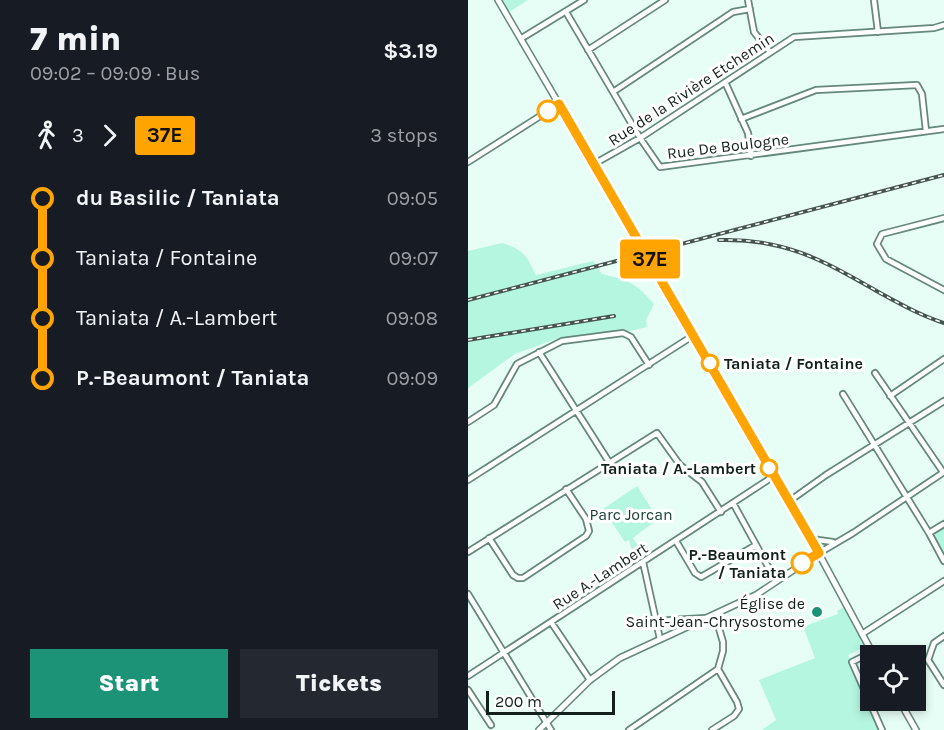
<!DOCTYPE html>
<meta charset="utf-8">
<style>
body{margin:0;font-family:Karla,sans-serif;background:#242831;color:#f1f3f6;height:100vh;display:flex;flex-direction:column;font-size:22px;white-space:nowrap}
*{box-sizing:border-box;margin:0}
p{font-size:20px;color:#9ea1a6}
.icon{flex:none;width:33px;height:33px;fill:none;stroke:currentColor;stroke-width:2;stroke-linecap:round;stroke-linejoin:round}
.map{position:relative;flex:1;overflow:hidden}
.details{display:flex;flex-direction:column;background:#171b24;width:468px}
.details>*{flex:none}
.badge{padding:0 12px;border-radius:4px;font-size:21px;line-height:39px}
.tools{position:absolute;left:392px;top:645px;display:grid;gap:12px}
.tools a{display:grid;place-items:center;width:66px;height:66px;border-radius:0px;background:#171b24;box-shadow:0 3px 9px #0003;font-size:30px}
.scale{position:absolute;left:18px;bottom:15px;width:129px;box-sizing:border-box;padding-left:6px;border:3px solid #12201c;border-top:0;font-size:16px;line-height:21px;white-space:nowrap;color:#12201c;-webkit-text-stroke:4px #fff;paint-order:stroke}
.map>.badge{position:absolute;translate:-50% -50%;box-shadow:0 0 0 3px #fff}
.legs{display:flex;align-items:center;gap:9px;height:66px;padding:0 30px;font-size:20px}
.legs p{margin-inline-start:auto}
.head{display:flex;align-items:center;justify-content:space-between;height:102px;padding:0 30px}
h1{font-size:33px;font-weight:800;line-height:45px}
.button{display:flex;gap:12px;margin-top:auto;padding:12px 30px}
.button a{flex:1;height:69px;border-radius:0px;background:#1c9377;color:#fff;font-size:24px;font-weight:800;line-height:69px;text-align:center}
.button a+a{background:#242831;color:#f1f3f6}
ul{padding:0 30px;list-style:none}
li{display:flex;align-items:center;gap:21px;height:60px;font-size:22px}
li i{display:grid;place-items:center;width:9px;height:100%;margin:0 8px;background:currentColor}
li i::after{content:'';width:15px;height:15px;margin:-8px;border:4px solid;border-radius:50%;background:#171b24}
li p{margin-inline-start:auto}
li:first-child i{background:linear-gradient(#0000 50%,currentColor 0)}
li:last-child i{background:linear-gradient(currentColor 50%,#0000 0)}
main{display:flex;flex:1;min-height:0}
.map>svg:first-child{display:block}
.green{fill:#b5f6e0}
.lines{fill:none;stroke-linecap:round;stroke-linejoin:round}
.minor-casing{stroke:#65877c;stroke-width:8}
.major-casing{stroke:#65877c;stroke-width:8}
.minor{stroke:#fff;stroke-width:4.5}
.major{stroke:#fff;stroke-width:5}
.rail-casing{stroke:#44544f;stroke-width:4}
.rail{stroke:#fff;stroke-width:1.5;stroke-dasharray:4.5;stroke-linecap:butt}
.line-1-casing{stroke:#fff;stroke-width:14}
.line-1{stroke:#ffa400;stroke-width:9}
.stop-1-dot{fill:#fff;stroke:#ffa400;stroke-width:3}
.poi-dot{fill:#1c9377;stroke:#fff;stroke-width:2}
.labels{text-anchor:middle;dominant-baseline:central;stroke-width:6;stroke-linejoin:round;paint-order:stroke}
.street-label{font-size:16px;fill:#12201c;stroke:#fff}
.stop-label{font-size:16px;font-weight:bold;fill:#12201c;stroke:#fff;text-anchor:end}
.park-label{font-size:16px;fill:#173e33;stroke:#fff}
.poi-label{font-size:16px;fill:#12201c;stroke:#fff;text-anchor:end}
</style>
<main>
<section class="details">
<div class="head"><div><h1>7 min</h1><p>09:02 – 09:09 · Bus</p></div><b>$3.19</b></div>
<div class="legs"><svg class="icon" aria-label="walk" viewBox="0 0 24 24"><circle cx="13" cy="4" r="2"/><path d="M13 8l-2 6 4 7M11 14l-3 7M7 12l3-4h3l4 4"/></svg>3<svg class="icon" aria-label="forward" viewBox="0 0 24 24"><path d="M9 5l7 7-7 7"/></svg><b class="badge" style="background:#ffa400;color:#111">37E</b><p>3 stops</p></div>
<ul>
<li><i style="color:#ffa400"></i><b>du Basilic / Taniata</b><p>09:05</p></li>
<li><i style="color:#ffa400"></i><span>Taniata / Fontaine</span><p>09:07</p></li>
<li><i style="color:#ffa400"></i><span>Taniata / A.-Lambert</span><p>09:08</p></li>
<li><i style="color:#ffa400"></i><b>P.-Beaumont / Taniata</b><p>09:09</p></li>
</ul>
<div class="button"><a>Start</a><a>Tickets</a></div>
</section>
<div class="map">
<svg width="476" height="730" viewBox="0 0 476 730">
<rect width="100%" height="100%" fill="#e7fef6"/>
<path class="green" d="M30,0H60L38,14Z
M34,243C56,250 58,255 68,275L125,261L134,274C162,281 167,282 186,304L178,320L179,327L162,331L88,339L47,354L0,388V251Z
M169,486L190,519L165,538L178,560L171,565L164,551L161,540L157,542L135,509Z
M476,524V561L461,533Z
M376,607L397,647L380,655L414,730H294L308,720L291,680L347,658L336,629L337,626L370,614L369,611Z"/>
<g class="lines">
<g class="minor-casing">
<path id="minor" d="M280,0L286,32L302,52
M406,0L410,32
M98,12L172,138L192,167L476,129
M54,38L116,0
M120,50L197,0
M257,82L280,133L283,156
M145,92L265,12L282,9
M273,119L348,90L449,85L454,94L458,131
M0,162L91,104
M126,164L172,138L326,37L466,28L476,25
M476,218L414,234L409,244L418,259L476,290
M71,352L141,462
M407,373L475,472
M375,394L461,533L476,561
M422,396L476,359
M0,422L26,405L49,364L94,341L155,333L163,337L181,365
M0,480L226,335
M320,502L358,475L476,401
M265,503L308,581
M461,533L476,524
M21,538L45,575L50,578H55L118,536L121,531L118,519L98,489
M343,539L365,542
M208,541L227,573L233,577L288,545
M0,552L189,433L212,465L234,482L253,512
M351,553L385,533L476,472
M175,562L192,639
M0,594L83,730
M188,621L237,618
M83,622L122,680
M394,634L476,581
M476,636L466,643L460,660L476,685
M404,652L384,662L414,730
M0,676L306,476
M0,690L23,725
M161,730L250,669L255,651V642L247,615
M244,730L266,716L271,709L269,702L250,669"/>
</g>
<g class="major-casing">
<path id="major" d="M30,0L226,335L343,539L406,656
M431,700L448,730
M71,730L122,680L152,658L288,595L351,553"/>
</g>
<use href="#minor" class="minor"/>
<use href="#major" class="major"/>
<g class="rail-casing">
<path id="rail" d="M251,240C318,238 358,262 414,294C434,305 454,316 476,323
M0,300L476,175
M0,340L146,316"/>
</g>
<use href="#rail" class="rail"/>
</g>
<g class="lines">
<g class="line-1-casing">
<path id="line-1" d="M80,111L91,104L343,539L351,553L334,563"/>
</g>
<use href="#line-1" class="line-1"/>
</g>
<g class="stop-1-dot">
<circle cx="80" cy="111" r="10"/>
<circle cx="242" cy="363" r="8"/>
<circle cx="301" cy="468" r="8"/>
<circle cx="334" cy="563" r="10"/>
</g>
<circle class="poi-dot" cx="349" cy="612" r="6"/>
<g class="labels">
<g class="street-label">
<text transform="translate(223 89) rotate(-33)">Rue de la Rivière Etchemin</text>
<text transform="translate(260 146) rotate(-7)">Rue De Boulogne</text>
<text transform="translate(132 576) rotate(-33)">Rue A.-Lambert</text>
</g>
<g class="stop-label">
<text x="256" y="363" text-anchor="start">Taniata / Fontaine</text>
<text x="288" y="468">Taniata / A.-Lambert</text>
<text x="318" y="554">P.-Beaumont<tspan x="318" dy="18">/ Taniata</tspan></text>
</g>
<g class="park-label">
<text x="163" y="514">Parc Jorcan</text>
</g>
<g class="poi-label">
<text x="337" y="603">Église de<tspan x="337" dy="18">Saint-Jean-Chrysostome</tspan></text>
</g>
</g>
</svg>
<div class="tools">
<a><svg class="icon" aria-label="locate" viewBox="0 0 24 24"><circle cx="12" cy="12" r="6"/><path d="M12 2v4M12 18v4M2 12h4M18 12h4"/></svg></a>
</div>
<div class="scale">200 m</div>
<b class="badge" style="left:182px;top:259px;background:#ffa400;color:#111">37E</b>
</div>
</main>
